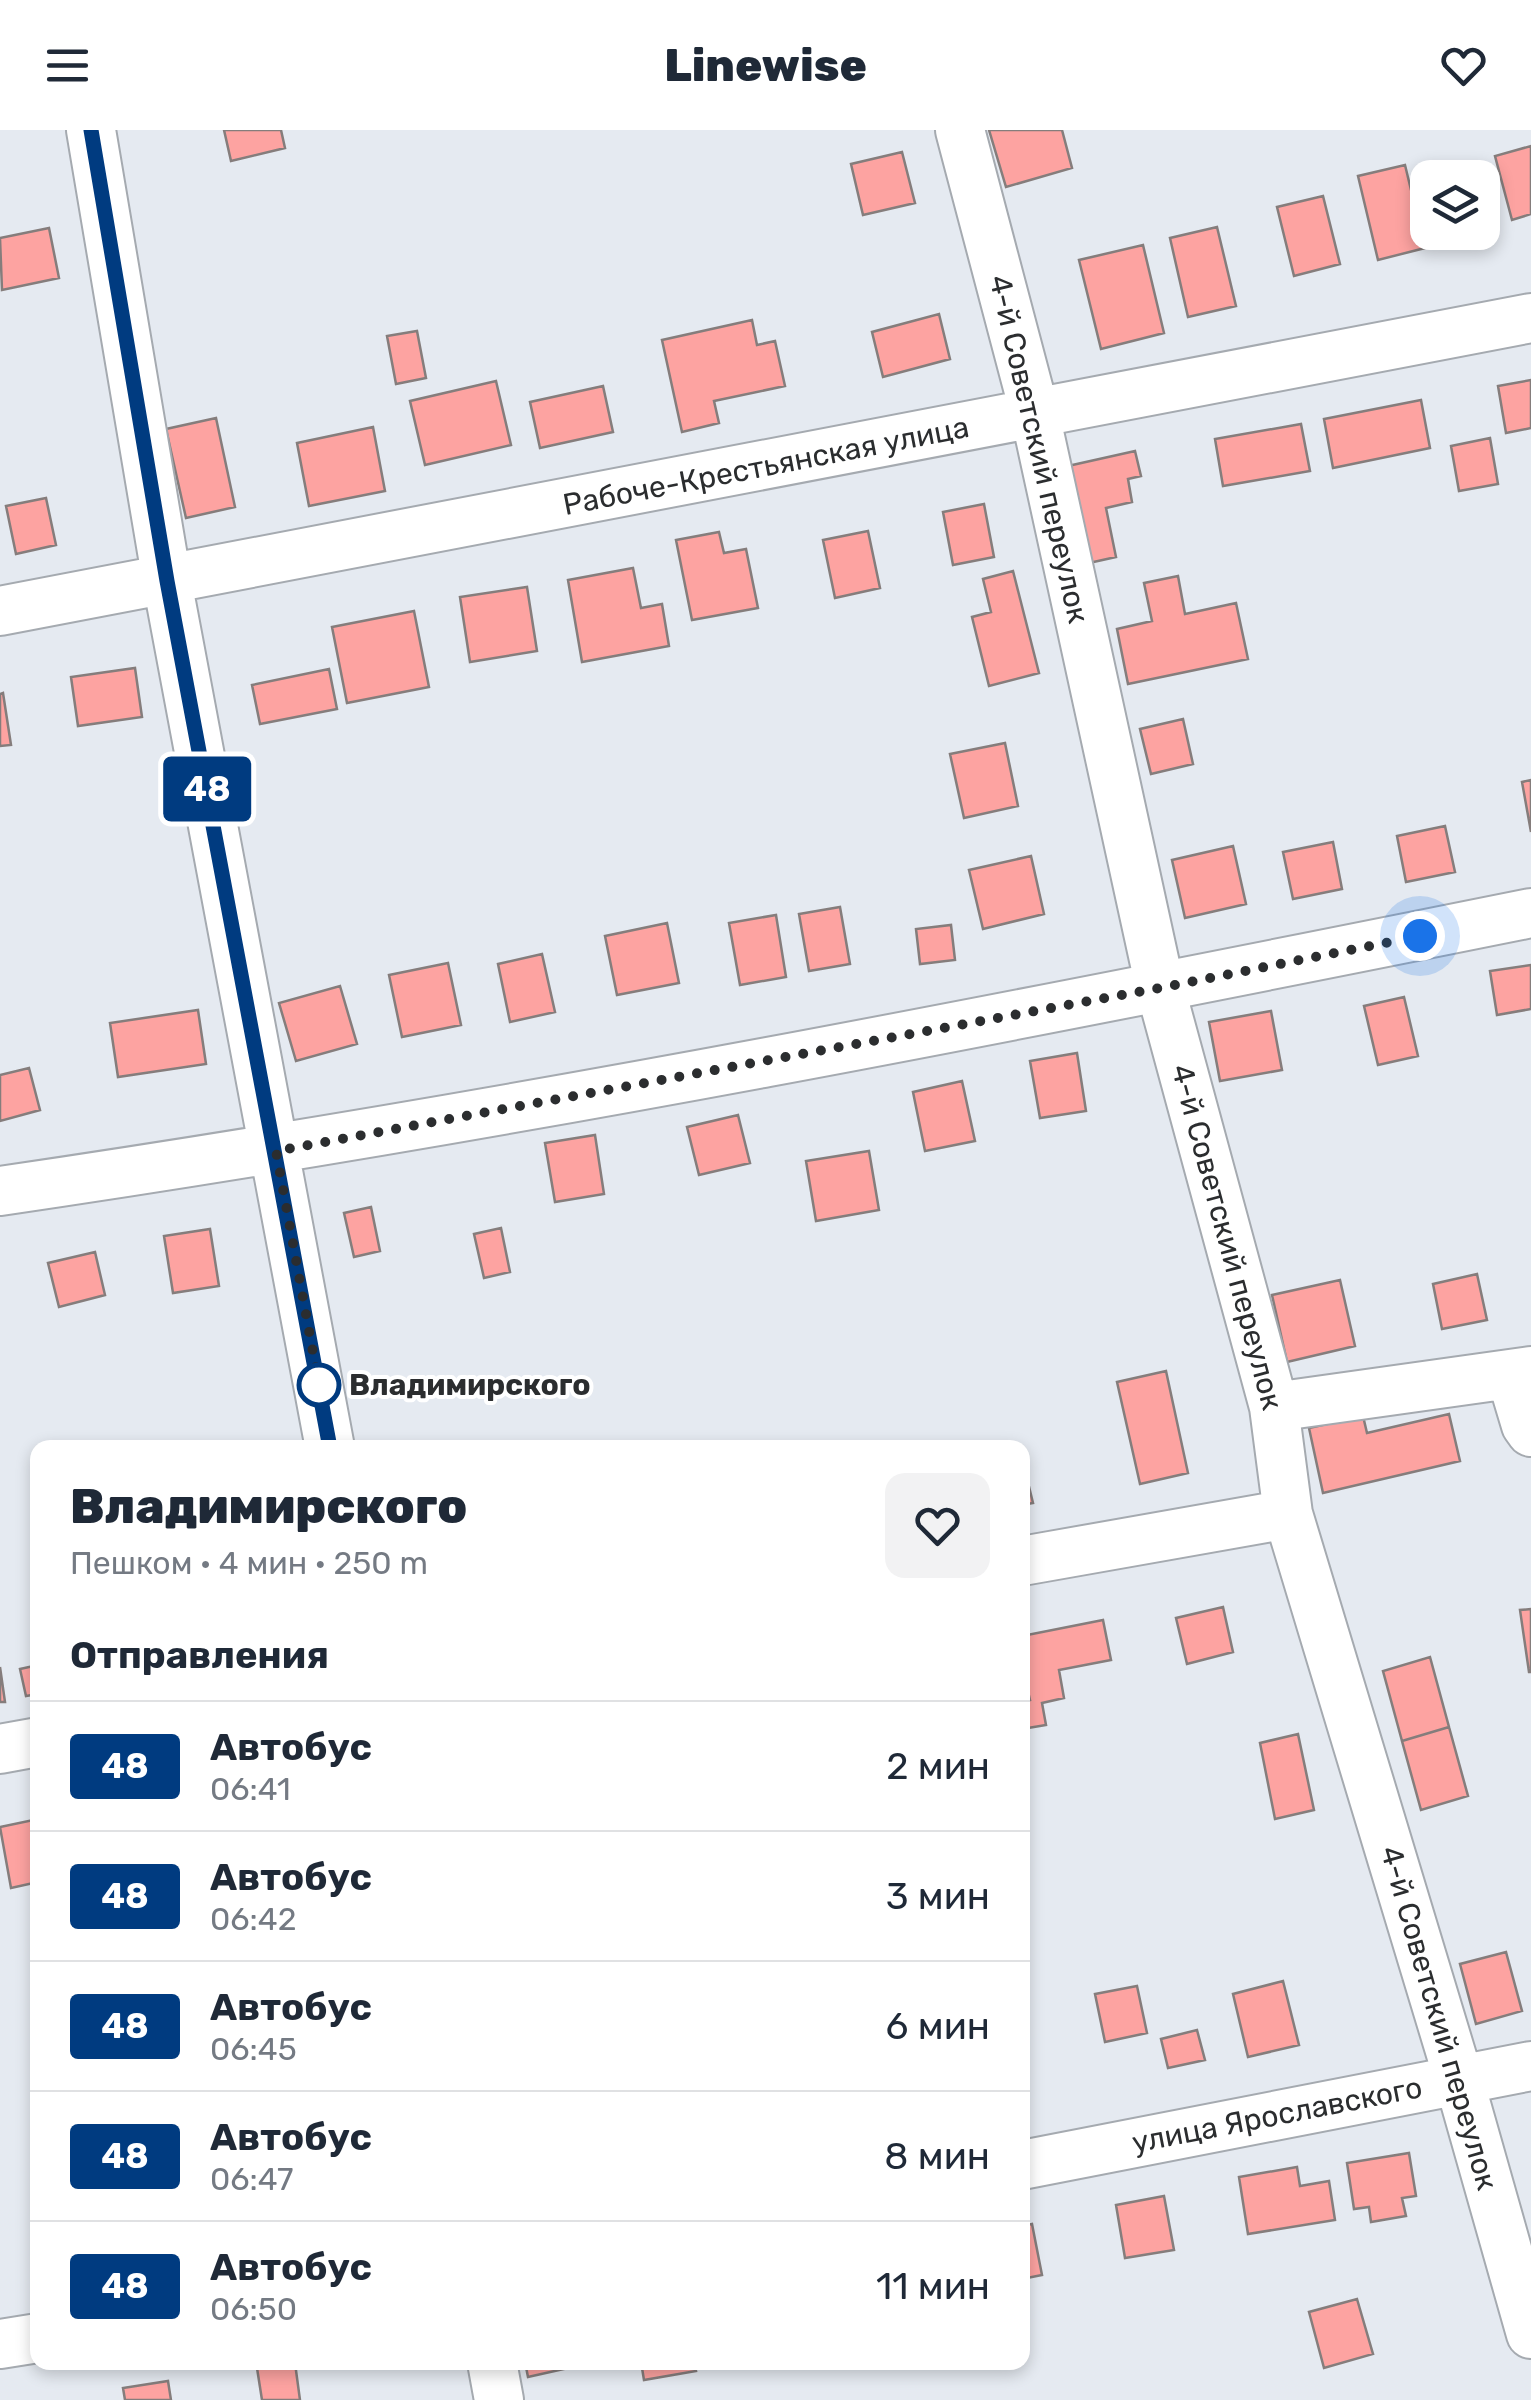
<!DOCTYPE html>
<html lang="ru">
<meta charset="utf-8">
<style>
body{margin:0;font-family:Rubik,sans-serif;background:#f2f2f3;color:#1f2937;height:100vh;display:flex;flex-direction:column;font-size:38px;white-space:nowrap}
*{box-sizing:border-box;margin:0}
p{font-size:32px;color:#747a83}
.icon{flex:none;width:55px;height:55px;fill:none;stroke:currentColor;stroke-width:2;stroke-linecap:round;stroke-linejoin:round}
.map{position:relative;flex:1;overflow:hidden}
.details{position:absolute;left:30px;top:1310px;width:1000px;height:930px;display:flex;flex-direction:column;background:#fff;border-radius:20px;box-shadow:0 5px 15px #0003}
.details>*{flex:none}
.badge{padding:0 20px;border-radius:8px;font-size:35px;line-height:65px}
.buttons{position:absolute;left:1410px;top:30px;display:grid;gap:20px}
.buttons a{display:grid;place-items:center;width:90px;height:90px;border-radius:20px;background:#fff;box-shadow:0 5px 15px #0003;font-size:50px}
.you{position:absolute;width:50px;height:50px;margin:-25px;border:8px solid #fff;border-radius:50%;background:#1a73e8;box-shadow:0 0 0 15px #1a73e833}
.map>.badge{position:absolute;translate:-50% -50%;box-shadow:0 0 0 5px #fff}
h2{padding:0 40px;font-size:38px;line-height:90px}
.round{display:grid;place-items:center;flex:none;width:105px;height:105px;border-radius:20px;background:#f2f2f3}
.head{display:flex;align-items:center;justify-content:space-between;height:170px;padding:0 40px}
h1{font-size:48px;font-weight:800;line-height:75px}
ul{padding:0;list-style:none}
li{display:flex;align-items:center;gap:30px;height:130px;padding:0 40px;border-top:2px solid #e0e1e3}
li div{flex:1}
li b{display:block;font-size:38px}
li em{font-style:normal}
li .badge{min-width:110px;font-weight:700;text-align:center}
header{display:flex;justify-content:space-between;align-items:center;height:130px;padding:0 40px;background:#fff;font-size:45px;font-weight:800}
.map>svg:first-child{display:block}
.building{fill:#fda3a1;stroke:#857d7c;stroke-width:2.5}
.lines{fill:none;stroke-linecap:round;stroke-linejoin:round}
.minor-casing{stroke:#a5aab0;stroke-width:52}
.minor{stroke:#fff;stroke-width:48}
.line-casing{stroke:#fff;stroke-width:22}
.line{stroke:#003b80;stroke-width:15}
.walk{stroke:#2b2d2f;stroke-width:10;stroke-dasharray:0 18}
.stop-dot{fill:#fff;stroke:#003b80;stroke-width:5}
.labels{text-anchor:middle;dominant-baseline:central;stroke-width:8;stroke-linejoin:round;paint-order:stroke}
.street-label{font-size:30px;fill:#2b2d2f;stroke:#fff}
.stop-label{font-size:30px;font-weight:bold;fill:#2b2d2f;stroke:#fff;text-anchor:start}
</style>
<header><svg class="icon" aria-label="menu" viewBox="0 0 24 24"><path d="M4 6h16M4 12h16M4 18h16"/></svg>Linewise<svg class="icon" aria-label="heart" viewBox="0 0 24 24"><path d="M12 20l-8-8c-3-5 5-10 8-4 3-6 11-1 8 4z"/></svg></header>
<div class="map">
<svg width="1531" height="2270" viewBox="0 0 1531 2270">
<rect width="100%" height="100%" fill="#e5eaf1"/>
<path class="building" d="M224,0H281L285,18L231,31Z
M989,0H1062L1072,38L1006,57Z
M1531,16V84L1512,90L1495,26Z
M902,22L915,73L863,85L851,34Z
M1405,35L1425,118L1378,130L1358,46Z
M1323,66L1340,134L1294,146L1277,77Z
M1217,97L1236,176L1188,187L1170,108Z
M49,98L59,148L2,160L0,108Z
M1143,115L1164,203L1101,219L1079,130Z
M939,184L950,229L883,247L872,202Z
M752,190L757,215L775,211L785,256L714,271L719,293L682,302L662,210Z
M417,201L426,248L396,254L387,206Z
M1531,250V298L1506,303L1498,256Z
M496,251L511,315L425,335L410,271Z
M603,256L613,302L540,318L530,272Z
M1421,270L1430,318L1333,338L1324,289Z
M216,288L235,377L186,388L166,299Z
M1301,294L1310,341L1223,356L1215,309Z
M373,297L385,361L309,376L297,313Z
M1490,308L1498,354L1459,361L1451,316Z
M1135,321L1141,346L1128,349L1132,372L1106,378L1116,427L1080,435L1059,338Z
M46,368L56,415L16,424L6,376Z
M984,374L994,427L953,435L943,382Z
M868,401L880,458L835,468L823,410Z
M719,402L724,423L746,419L758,478L692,490L676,410Z
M633,438L641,478L662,474L669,516L582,532L568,450Z
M1013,441L1039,543L989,556L972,487L991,482L983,449Z
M1178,446L1185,484L1236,473L1248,529L1128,554L1117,499L1152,491L1144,453Z
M527,457L537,521L470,532L460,467Z
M414,481L429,557L347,573L332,497Z
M135,538L142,587L78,596L71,547Z
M329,539L337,579L260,594L252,555Z
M3,563L11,615L0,616V564Z
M1183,589L1193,634L1151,644L1140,599Z
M1005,613L1018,676L964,688L950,624Z
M1531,650V702L1522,652Z
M1445,696L1455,742L1406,752L1397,706Z
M1333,712L1342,759L1293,769L1283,722Z
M1233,716L1246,774L1185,788L1172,730Z
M1031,726L1044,784L983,799L969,740Z
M840,777L850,834L809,841L799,784Z
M776,785L786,847L740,855L729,793Z
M667,793L679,853L617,865L605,806Z
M951,795L955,830L920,834L916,799Z
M542,824L555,882L510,892L498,834Z
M448,833L461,895L402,907L389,845Z
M1531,835V879L1497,885L1490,841Z
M340,856L357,914L296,931L279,873Z
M1404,867L1418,926L1378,935L1364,876Z
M198,880L206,934L118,947L110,893Z
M1271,881L1282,940L1220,951L1209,892Z
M1077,923L1086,981L1040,988L1030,931Z
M29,938L40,980L0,991V945Z
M962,951L975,1011L925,1021L913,962Z
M738,985L750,1033L699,1045L687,997Z
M595,1005L604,1064L555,1072L545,1013Z
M869,1021L879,1080L816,1091L806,1031Z
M371,1077L380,1121L354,1127L344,1083Z
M501,1098L510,1142L484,1148L474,1104Z
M210,1099L219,1156L173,1163L164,1106Z
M95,1122L105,1165L59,1177L48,1133Z
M1477,1144L1487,1190L1442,1199L1433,1154Z
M1340,1150L1355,1216L1287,1232L1272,1165Z
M1166,1241L1188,1343L1140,1354L1117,1252Z
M1449,1284L1460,1331L1323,1363L1309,1298L1363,1286L1367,1303Z
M1022,1328L1033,1373L1022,1375Z
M1223,1477L1233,1522L1187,1534L1176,1488Z
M1531,1479V1542H1529L1520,1480Z
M1103,1490L1111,1530L1059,1540L1064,1568L1042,1573L1046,1595L1022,1599V1572L1030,1570L1025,1548H1022V1506Z
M1430,1527L1449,1597L1402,1611L1383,1541Z
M38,1535V1564L26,1566L20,1539Z
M0,1537L5,1572H0Z
M1449,1597L1468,1666L1421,1680L1402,1611Z
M1298,1604L1314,1680L1275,1689L1260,1613Z
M38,1689V1752L11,1758L0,1697Z
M1506,1822L1522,1881L1476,1894L1460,1834Z
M1283,1851L1299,1915L1248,1927L1233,1864Z
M1137,1856L1147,1903L1105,1912L1095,1864Z
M1197,1900L1205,1930L1168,1938L1161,1909Z
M1409,2023L1416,2066L1402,2068L1406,2086L1371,2092L1369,2077L1354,2079L1347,2033Z
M1297,2037L1300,2056L1329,2051L1335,2090L1248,2104L1239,2047Z
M1164,2066L1174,2120L1125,2128L1116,2075Z
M1032,2094L1042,2145L1022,2149V2096Z
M1357,2169L1373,2224L1324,2238L1309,2182Z
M525,2232H576L577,2236L528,2247Z
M641,2232H694L696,2241L644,2250Z
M295,2233L300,2270H262L257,2238Z
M168,2251L171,2270H125L123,2258Z"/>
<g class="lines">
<g class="minor-casing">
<path id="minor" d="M91,0L167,451L330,1318
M960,0L1035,284L1160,857L1274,1277L1288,1384L1459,1950L1531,2204
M0,481L1531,188
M0,1061C513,986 1023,885 1531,783
M1511,1245L1526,1295L1531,1302
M1274,1277L1531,1241
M1022,1431L1288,1384
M0,1619L38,1612
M1022,2035L1531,1936
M0,2214L38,2208
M492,2232L499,2270"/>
</g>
<use href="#minor" class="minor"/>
</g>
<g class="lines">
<g class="line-casing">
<path id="line" d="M91,0L167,451L330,1318"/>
</g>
<use href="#line" class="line"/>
<path class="walk" d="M319,1255L276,1021L1160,858L1420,806"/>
</g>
<circle class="stop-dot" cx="319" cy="1255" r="20"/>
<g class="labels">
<g class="street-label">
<text transform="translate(1039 319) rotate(77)">4-й Советский переулок</text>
<text transform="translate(766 336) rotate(-11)">Рабоче-Крестьянская улица</text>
<text transform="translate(1227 1107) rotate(75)">4-й Советский переулок</text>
<text transform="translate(1439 1888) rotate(74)">4-й Советский переулок</text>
<text transform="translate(1277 1985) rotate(-11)">улица Ярославского</text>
</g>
<g class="stop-label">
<text x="349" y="1255">Владимирского</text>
</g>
</g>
</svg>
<div class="buttons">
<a><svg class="icon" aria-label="layers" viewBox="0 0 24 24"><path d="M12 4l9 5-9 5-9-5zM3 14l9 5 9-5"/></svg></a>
</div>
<div class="you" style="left:1420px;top:806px"></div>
<b class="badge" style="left:207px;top:659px;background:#003b80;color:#fff">48</b>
<section class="details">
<div class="head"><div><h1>Владимирского</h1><p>Пешком · 4 мин · 250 m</p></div><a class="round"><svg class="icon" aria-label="heart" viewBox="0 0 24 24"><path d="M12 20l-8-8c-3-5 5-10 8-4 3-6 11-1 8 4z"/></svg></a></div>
<h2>Отправления</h2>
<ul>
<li><span class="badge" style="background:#003b80;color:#fff">48</span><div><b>Автобус</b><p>06:41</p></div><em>2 мин</em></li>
<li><span class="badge" style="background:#003b80;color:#fff">48</span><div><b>Автобус</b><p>06:42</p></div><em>3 мин</em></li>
<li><span class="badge" style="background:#003b80;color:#fff">48</span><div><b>Автобус</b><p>06:45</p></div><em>6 мин</em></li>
<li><span class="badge" style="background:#003b80;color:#fff">48</span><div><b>Автобус</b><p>06:47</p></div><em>8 мин</em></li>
<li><span class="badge" style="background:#003b80;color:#fff">48</span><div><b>Автобус</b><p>06:50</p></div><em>11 мин</em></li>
</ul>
</section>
</div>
